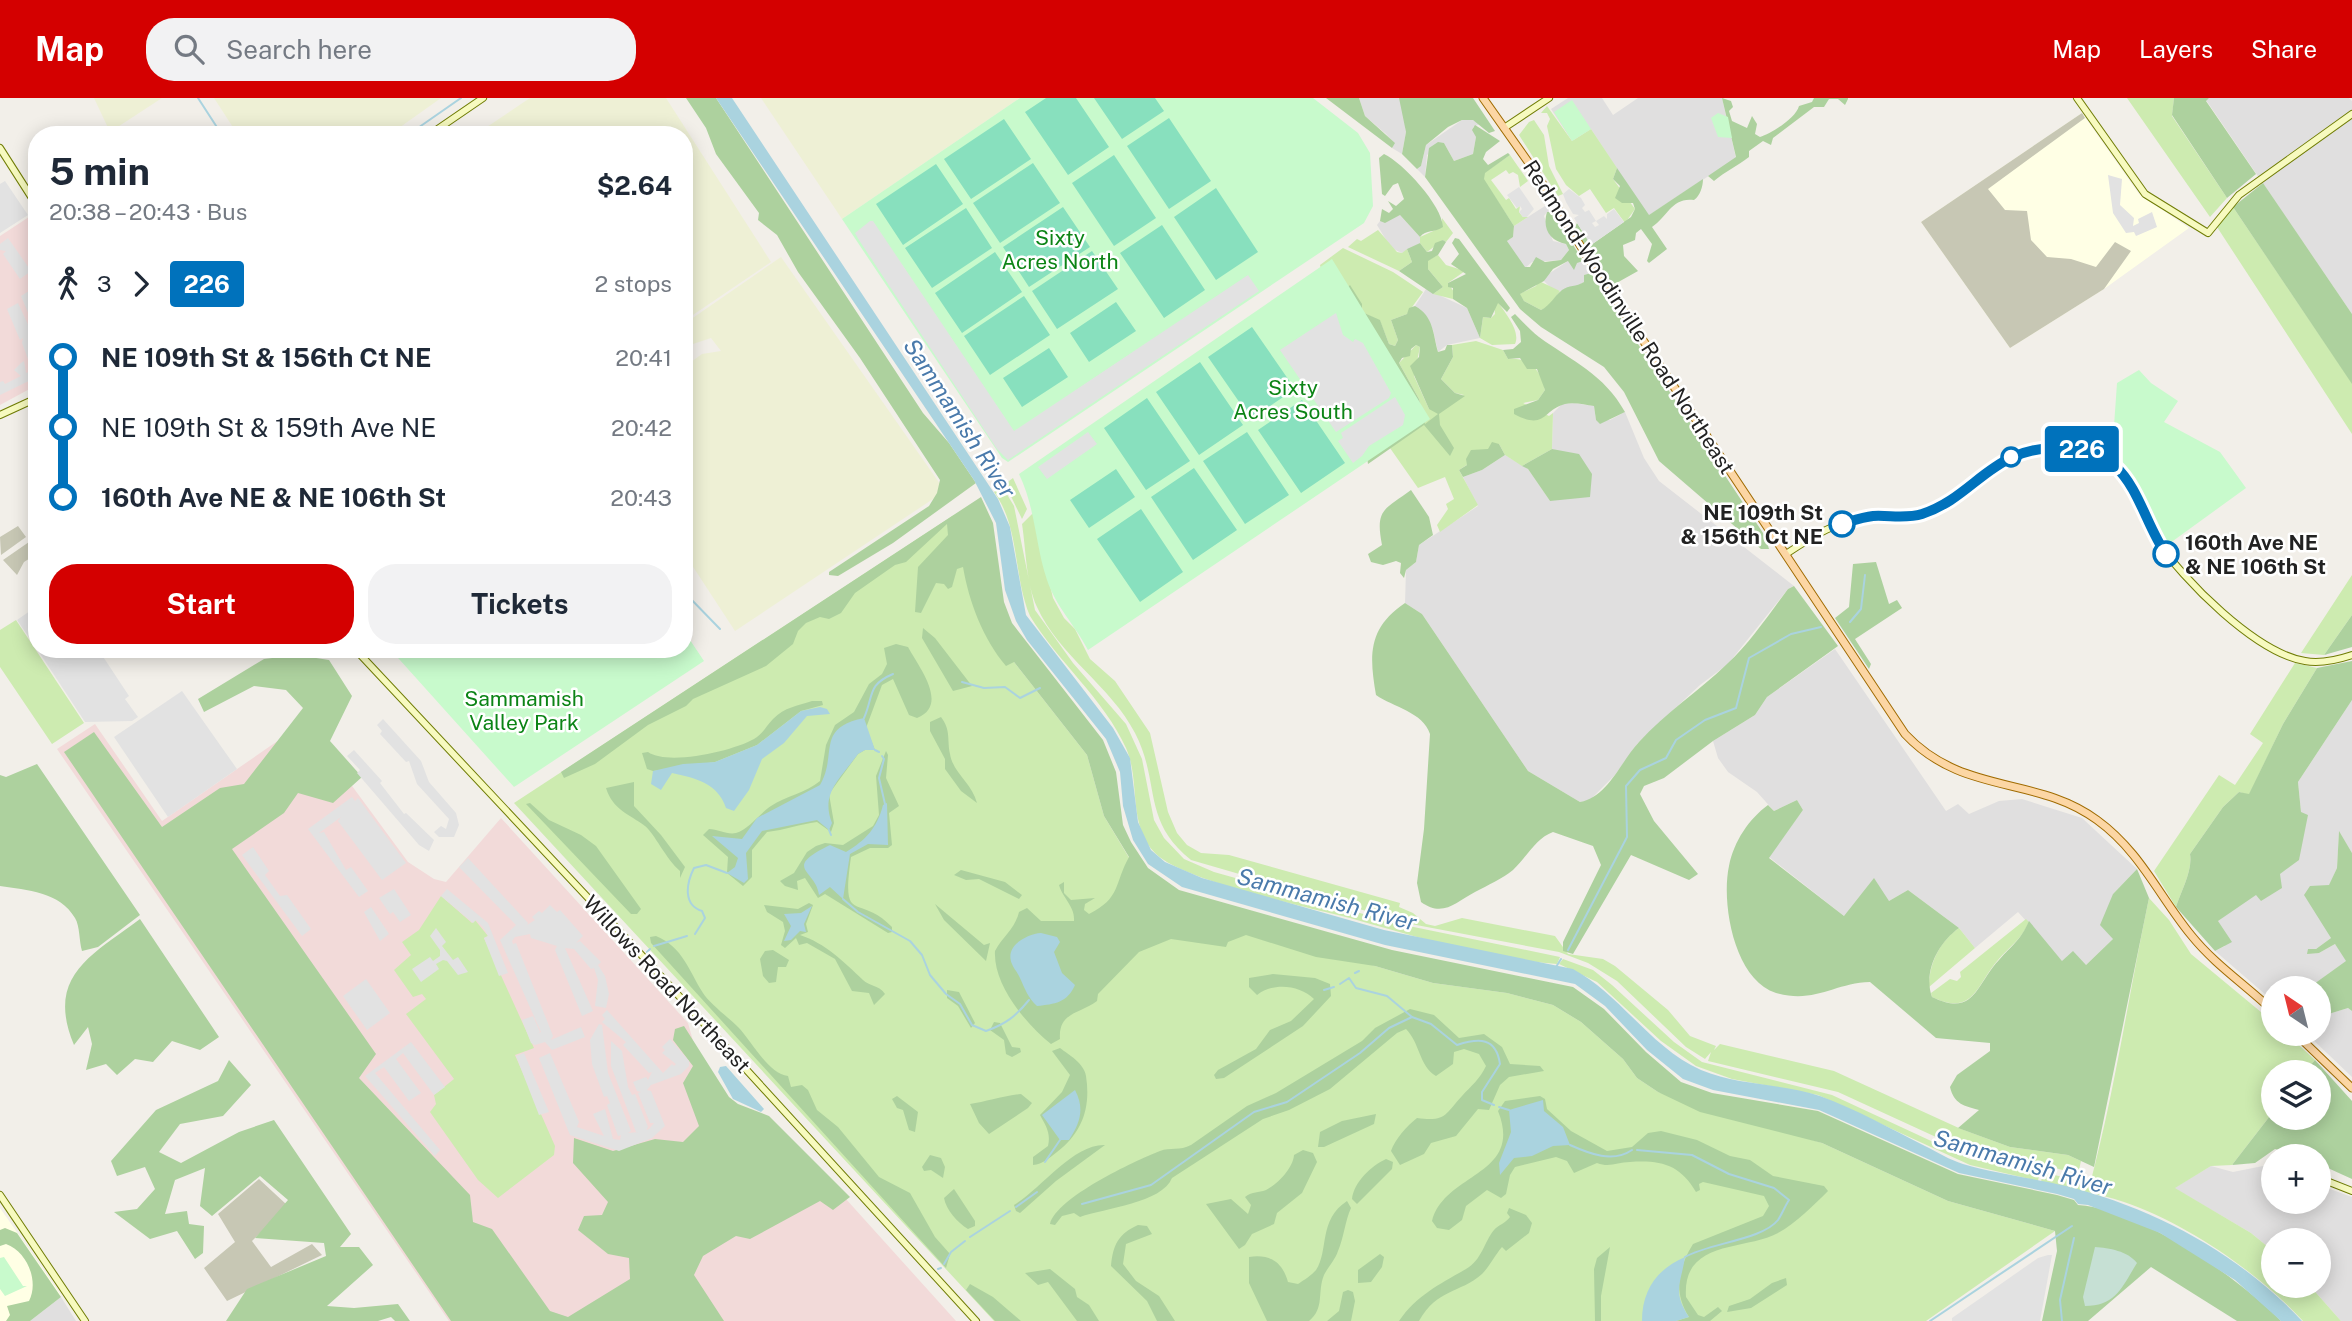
<!DOCTYPE html>
<meta charset="utf-8">
<style>
body{margin:0;font-family:"Public Sans",sans-serif;background:#f2f2f3;color:#1f2937;height:100vh;display:flex;flex-direction:column;font-size:26px;white-space:nowrap}
*{box-sizing:border-box;margin:0}
p{font-size:23px;color:#747a83}
.icon{flex:none;width:38px;height:38px;fill:none;stroke:currentColor;stroke-width:2;stroke-linecap:round;stroke-linejoin:round}
.map{position:relative;flex:1;overflow:hidden}
.panel{position:absolute;left:28px;top:28px;width:665px;height:532px;display:flex;flex-direction:column;background:#fff;border-radius:28px;box-shadow:0 4px 18px #0003}
.panel>*{flex:none}
.badge{padding:0 14px;border-radius:5px;font-size:24px;line-height:46px}
.needle{width:46px;rotate:325deg}
.buttons{position:absolute;left:2261px;top:878px;display:grid;gap:14px}
.buttons a{display:grid;place-items:center;width:70px;height:70px;border-radius:50%;background:#fff;box-shadow:0 4px 18px #0003;font-size:35px}
.map>.badge{position:absolute;translate:-50% -50%;box-shadow:0 0 0 4px #fff}
.legs{display:flex;align-items:center;gap:10px;height:77px;padding:0 21px;font-size:23px}
.legs p{margin-inline-start:auto}
.headline{display:flex;align-items:center;justify-content:space-between;height:119px;padding:0 21px}
h1{font-size:38px;font-weight:700;line-height:52px}
.action{display:flex;gap:14px;margin-top:auto;padding:14px 21px}
.action a{flex:1;height:80px;border-radius:28px;background:#d40000;color:#fff;font-size:28px;font-weight:700;line-height:80px;text-align:center}
.action a+a{background:#f2f2f3;color:#1f2937}
ul{padding:0 21px;list-style:none}
li{display:flex;align-items:center;gap:24px;height:70px;font-size:26px}
li i{display:grid;place-items:center;width:10px;height:100%;margin:0 9px;background:currentColor}
li i::after{content:'';width:18px;height:18px;margin:-9px;border:5px solid;border-radius:50%;background:#fff}
li p{margin-inline-start:auto}
li:first-child i{background:linear-gradient(#0000 50%,currentColor 0)}
li:last-child i{background:linear-gradient(currentColor 50%,#0000 0)}
header{display:flex;align-items:center;gap:42px;box-sizing:border-box;height:98px;padding:0 35px;background:#d40000;color:#fff}
header strong{font-size:33px}
nav{display:flex;gap:38px;margin-inline-start:auto;font-size:24px}
.search{width:490px;height:63px;background:#f2f2f3;display:flex;align-items:center;gap:18px;box-sizing:border-box;padding:0 24px;border-radius:28px;color:#747a83;font-size:26px}
.map>svg:first-child{display:block}
.residential{fill:#e0dfdf}
.commercial{fill:#f2dad9}
.education{fill:#ffffe5}
.construction{fill:#c7c7b4}
.farmland{fill:#eef0d5}
.grass{fill:#cdebb0}
.forest{fill:#add19e;fill-rule:evenodd}
.wetland{fill:#c6e0d4}
.park{fill:#c8facc}
.pitch{fill:#88e0be}
.parking{fill:#e2e2e2}
.water{fill:#aad3df}
.lines{fill:none;stroke-linecap:round;stroke-linejoin:round}
.stream{stroke:#aad3df;stroke-width:2}
.secondary-casing{stroke:#707d05;stroke-width:8}
.primary-casing{stroke:#a06b00;stroke-width:9}
.secondary{stroke:#f7fabf;stroke-width:6}
.primary{stroke:#fcd6a4;stroke-width:7}
.line-1-casing{stroke:#fff;stroke-width:16}
.line-1{stroke:#0072bc;stroke-width:10}
.stop-1-dot{fill:#fff;stroke:#0072bc;stroke-width:3.5}
.labels{text-anchor:middle;dominant-baseline:central;stroke-width:5;stroke-linejoin:round;paint-order:stroke}
.park-label{font-size:21px;fill:#0c8416;stroke:#fff}
.street-label{font-size:21px;fill:#222;stroke:#fff}
.stop-label{font-size:21px;font-weight:bold;fill:#222;stroke:#fff;text-anchor:end}
.water-label{font-size:23px;font-style:italic;fill:#4a7aab;stroke:#fff}
</style>
<header>
<strong>Map</strong>
<div class="search"><svg class="icon" aria-label="search" viewBox="0 0 24 24"><circle cx="10" cy="10" r="6"/><path d="M15 15l6 6"/></svg>Search here</div>
<nav><a>Map</a><a>Layers</a><a>Share</a></nav>
</header>
<div class="map">
<svg width="2352" height="1223" viewBox="0 0 2352 1223">
<rect width="100%" height="100%" fill="#f2efe9"/>
<path class="residential" d="M1359,0H1399L1402,3L1406,34L1402,56L1392,50L1394,45L1386,36L1365,18Z
M1568,0H1602L1613,17L1638,0H1722L1736,60L1648,118L1591,31L1572,43L1551,11Z
M2209,0H2349L2352,3V216L2206,2Z
M1462,22H1473L1480,26L1473,29L1476,39L1473,56L1454,63L1444,45L1427,57L1425,79L1417,71L1421,68L1426,47Z
M1548,106L1553,114H1547L1544,118L1553,143L1566,146L1569,152L1561,162L1532,164L1525,170L1507,143L1513,139L1514,128Z
M1400,117L1420,139V145L1402,155L1391,150L1377,127L1380,123Z
M1568,163H1583L1591,175L1584,177V184L1576,189L1560,193L1551,190L1544,183L1547,177Z
M1426,191L1467,210L1480,240L1447,247L1438,254L1433,232L1415,208Z
M1574,305L1594,308L1596,322H1610L1625,314L1644,360L1659,383L1794,488L1788,491L1728,566L1700,587L1638,645L1615,677L1589,703L1580,704L1528,673L1422,516L1405,505L1406,472L1416,464L1419,447L1478,408L1463,379L1482,372L1505,357L1528,371L1550,403L1563,355L1552,351L1553,315L1562,306Z
M1835,551L1946,713L1958,706L1969,716L1999,703L2022,701L2082,720L2137,771L2113,796V841L2086,867L2062,863L2018,814L1975,850L1959,830L1908,792L1889,803L1844,818L1769,759L1803,712L1797,702L1774,713L1757,694L1728,674L1718,660L1713,643L1755,617L1767,599Z
M2352,602V755L2339,734L2337,770L2329,788H2311L2331,840L2316,851L2319,855L2335,846L2347,863L2307,891H2273V903L2215,853L2225,848L2218,823L2299,761L2301,714L2298,684Z
M2348,910L2352,913V979L2307,936H2319V919Z
M2273,1066V1104H2319V1087L2352,1099V1223H2341L2310,1188H2319V1143H2273V1153L2251,1135L2174,1090L2211,1068L2233,1074Z
M61,1199L76,1223H30Z"/>
<path class="commercial" d="M32,117L37,124V287L0,307V138Z
M305,624L408,764L434,781L446,784L501,720L688,925L719,1036L827,1080L956,1223H449L57,651L95,626L162,723Z"/>
<path class="education" d="M2082,15L2139,96L2189,130L2104,191L2010,250L1921,124Z
M0,1110L61,1197L27,1223H0Z"/>
<path class="construction" d="M2082,15L2085,20L1988,91L2005,112L2027,113L2031,142L2047,159L2071,161L2096,169L2115,144L2131,153L2104,191L2010,250L1921,124Z
M18,428L26,439L1,457L0,439Z
M29,444L35,457L24,464L17,477L3,462Z
M259,1081L287,1107L252,1143L271,1169L312,1146L322,1157L227,1203L204,1170L235,1144L218,1116Z"/>
<path class="farmland" d="M94,0H162L110,34Z
M214,0H441L389,37H238Z
M530,0H666L771,164L684,223V37H475Z
M761,0H1020L842,121Z
M781,159L945,393L735,533L684,455V269L702,256L721,253L711,240L684,249V226Z"/>
<path class="grass" d="M2127,0H2174L2172,18L2227,100L2210,119Z
M1547,8L1572,43L1591,31L1617,70L1613,81L1635,111L1625,125L1614,110L1606,115L1590,91L1579,98L1566,87L1556,71L1547,28L1550,21L1547,15H1541Z
M1534,22L1544,37L1549,68L1563,96L1558,98L1519,37L1529,24Z
M1510,57L1528,83L1520,89L1518,77L1513,74L1509,76L1506,72L1491,82L1506,102L1509,100L1516,111L1520,108L1519,114L1523,119H1528L1514,128L1483,81L1484,75Z
M2233,109L2352,285V336L2217,129Z
M1442,120L1453,135L1446,144L1443,142L1427,154L1420,145V139L1442,129Z
M1378,132L1397,154L1402,155L1407,151L1412,164L1399,173L1348,149L1357,141L1361,143Z
M1343,150L1393,174L1423,194L1407,216L1391,222L1398,242L1395,248L1389,246L1380,223L1362,214L1350,188L1342,195L1321,171L1320,167Z
M1438,157L1446,167L1465,173L1448,185L1454,194L1453,201L1433,196L1443,189L1428,171V162Z
M1539,183L1560,193L1549,208L1541,212L1524,203L1519,196L1536,188Z
M1498,204C1505,215 1521,233 1515,246L1492,247L1480,240L1483,219L1491,220L1495,216L1494,207Z
M1476,243L1503,252L1508,261C1529,259 1541,272 1545,292L1538,302L1523,305L1549,318L1553,315L1552,351L1522,368L1505,357L1499,346L1459,372L1478,407L1440,434L1437,427L1448,411L1446,406L1454,401L1445,379L1418,390L1390,350L1424,326L1419,301L1399,265L1416,247L1420,249L1414,278L1429,311L1464,297L1455,295L1441,281L1453,259L1452,247Z
M1013,380L1027,411L1022,421L1005,386Z
M1002,388L1014,408L1035,512L1073,565L1126,626L1142,661L1154,722L1164,740L1184,761L1214,774L1399,826L1560,859L1557,866C1488,861 1417,839 1350,820C1308,809 1182,783 1155,755C1127,726 1141,684 1126,650C1104,601 1058,564 1030,518C1013,478 1020,429 994,394Z
M1033,415L1053,500L1064,520L1075,531L1090,561L1115,583L1150,635L1168,714L1177,735L1187,747L1201,755L1229,757L1400,805L1399,809L1413,815L1426,826L1435,828L1462,820L1555,838L1568,856L1603,861L1615,868L1668,912L1690,938L1716,948L1714,952L1720,946L1834,973L1961,1031L2010,1049L2068,1057L2081,1063L2079,1072L2074,1075L2040,1066L1973,1056L1838,994L1708,963L1711,954L1705,961L1686,949L1617,883L1588,865L1559,854L1411,826L1191,762C1141,722 1161,685 1135,635C1111,588 1059,558 1037,509C1026,485 1026,452 1022,426Z
M954,417L1014,564L1087,657L1104,718L1143,783L1375,868L1433,885L1507,895L1553,907L1581,924L1623,961L1637,980L1658,994L1822,1045L1948,1103L2055,1133L1926,1223H994L514,705Z
M2352,477V517L2324,557L2301,555Z
M16,522L84,625L52,646L0,569V532Z
M2295,565L2317,570L2283,626L2249,697L2239,694L2223,709L2190,756C2193,772 2181,793 2176,809L2154,773L2219,677L2235,687L2263,645L2250,636Z
M441,798L472,825L475,822L488,838L484,840L534,950L515,957L555,1048L554,1057L498,1100L478,1082L430,1014L436,1006L434,997L454,981L406,916L426,901L422,896L413,899L394,872L411,857L402,844L419,832Z
M2149,800L2169,822L2191,856L2273,924V936H2287L2315,962L2304,975H2273V1014L2232,1067L2211,1068L2175,1090L2251,1135L2273,1153V1188H2310L2341,1223H2303C2259,1175 2186,1125 2124,1104C2097,1095 2068,1091 2041,1084L2043,1074L2090,1086C2115,992 2129,895 2149,800Z
M2026,821L2029,824C2021,842 2010,848 1998,862C1976,887 1974,919 1932,899L1931,895L1950,881L1957,883L1961,879L1960,874Z
M1959,830L1975,850L1929,889C1929,866 1939,844 1959,830Z
M1563,861L1593,872L1612,887L1674,944L1702,964L1832,997L1970,1061L2040,1072L2038,1083L1970,1067L1818,997L1732,981L1696,968L1661,943L1597,884L1559,866Z"/>
<path class="forest" d="M686,0H716L923,315L949,345L976,385L893,445L838,478L829,477V474L929,408L937,395L940,382L860,260L798,174L777,137L758,122L759,115L716,56L706,30Z
M1326,0H1359L1365,18L1395,45L1392,50Z
M1399,0H1473L1495,33L1489,35L1473,22H1462L1448,29L1426,47L1421,68L1417,71L1402,56L1406,34Z
M1722,0L1731,3L1733,9L1729,13L1732,23L1747,30L1752,18L1757,26L1755,36L1760,39C1772,35 1796,20 1799,8L1812,4L1814,0H1848V1L1845,7L1838,1H1829L1824,9H1814L1773,40L1771,47L1763,43L1749,53V59C1737,68 1726,73 1714,83L1708,78L1736,59Z
M2174,0H2209L2206,3L2256,76L2227,100L2172,17Z
M1475,27L1500,43L1486,54L1483,61L1488,67L1508,55L1510,57L1485,75L1484,81L1514,128L1513,139L1507,143L1525,169H1530L1536,159L1545,164L1561,162L1569,152L1566,146C1550,143 1542,131 1547,114H1553L1583,163L1577,165L1574,172L1568,163L1553,171L1544,183L1520,196L1524,203L1541,212C1551,207 1554,198 1562,192C1569,187 1576,189 1584,184V177L1591,175L1765,438L1769,451H1761L1659,363L1624,294L1604,269L1541,229L1520,211L1425,79L1429,50L1438,44L1444,45L1454,63L1473,56L1476,39L1472,32Z
M1384,56C1403,65 1442,107 1443,129C1435,135 1426,131 1420,139L1400,117L1385,125L1380,123L1382,111L1389,115L1393,111L1388,103L1396,108L1404,101L1398,85L1393,87L1385,98L1382,96L1379,60Z
M1617,70L1649,117L1703,81C1703,88 1700,98 1694,102C1672,99 1668,118 1652,129L1667,151L1649,165L1647,163L1652,146L1641,131L1636,135L1635,142L1623,147L1624,158L1638,173L1613,187L1574,131L1577,125L1591,147L1631,119L1635,111L1633,105H1622L1615,100L1620,88L1613,81Z
M2263,85L2352,216V286L2233,109Z
M1455,140L1459,141L1510,210L1507,214L1498,205L1491,220L1483,219L1480,240L1467,210L1453,201V190L1448,189V185L1466,176L1451,166L1459,156L1452,145Z
M1443,142L1446,144L1438,157L1428,163V171L1443,189L1433,196L1399,173L1412,164L1407,151L1420,145L1427,154L1432,153L1435,145Z
M1350,187L1362,206V214L1380,222L1389,246L1395,248L1398,242L1391,222L1407,216L1409,210L1415,208C1434,218 1433,237 1438,254L1445,252L1447,247H1452L1453,259L1441,281L1455,295L1465,298L1439,316L1440,327L1454,350L1450,358L1424,327L1368,366L1342,195ZM1416,247L1420,249L1419,259L1410,268L1429,311L1438,316L1425,326L1419,301L1399,265L1402,260L1410,258L1411,251Z
M1515,216C1523,224 1530,232 1539,239C1572,263 1604,276 1625,314L1600,326L1596,322L1594,308C1585,307 1575,304 1565,306C1542,312 1546,333 1514,316V311L1538,302L1545,292L1537,271H1527L1520,260L1508,261L1503,252L1513,251L1521,244L1520,233L1511,219Z
M1492,344L1499,346L1505,357L1482,372L1463,379L1459,372L1467,367L1466,361L1471,352L1488,351Z
M1552,351L1579,356L1592,376L1590,399L1550,403L1528,371L1522,368Z
M1411,392L1429,419L1433,437L1419,447L1416,464L1406,472L1404,480L1400,475L1401,465L1396,463L1383,467L1371,464L1368,456L1382,447C1375,411 1384,412 1411,392Z
M981,399L993,425L1004,504L1012,525L1103,642L1116,674L1123,727L1131,744L1148,770L1179,792L1392,852L1573,889L1604,911L1646,954L1681,984L1712,995L1818,1013L1958,1076L2057,1097L2074,1102L2078,1107C2140,1111 2238,1179 2281,1223H2237L2151,1169L2088,1223H2042L2057,1153L2055,1133L1948,1103L1822,1045L1700,1014L1658,994L1637,980L1623,961L1581,924L1553,907L1507,895L1433,885L1375,868L1316,859L1246,837L1228,844L1226,849L1171,841L1139,854L1098,896L1097,903C1080,916 1058,914 1060,941L1051,946C1026,926 993,887 995,853C1003,838 1015,831 1019,814L1027,810L1041,823H1074C1075,808 1063,801 1059,787L1064,784V795L1071,802L1095,800L1085,806L1084,812L1089,816C1121,800 1114,786 1129,759L1104,718L1087,657L1014,564L1006,568C983,541 969,504 963,469L957,471L952,489L948,491L944,486L936,485L921,515L915,514L918,469L948,437L947,426L906,464L895,467L855,495L841,515L829,521L820,519L806,525L798,533L793,546L766,568L693,601L686,608L648,627L595,666L564,680L561,674Z
M1876,464L1889,506L1897,502L1902,510L1855,541L1871,566L1869,571L1835,520L1849,509L1853,466Z
M1794,488L1838,548L1767,599L1755,617L1713,643L1664,680L1644,688L1640,696L1654,723L1698,776L1689,782L1631,757L1573,856L1563,853V844L1601,767L1593,748L1553,734C1536,740 1526,760 1513,772C1502,781 1488,787 1475,794C1456,804 1443,820 1421,804L1417,785L1424,731L1430,636C1423,614 1393,609 1376,597C1369,557 1368,530 1405,505L1422,516L1528,673L1580,704C1608,699 1621,663 1639,644C1665,615 1699,593 1727,566C1750,545 1769,516 1788,491Z
M2352,517V549L2324,557Z
M923,530L935,540L972,588L953,593L922,540Z
M896,546L908,549C918,568 950,607 917,620L909,617L893,581L882,587L866,630L875,652H865L858,656L829,696L834,725L831,734L817,724C800,726 785,732 767,734L752,752V779L743,788L727,775L728,759L703,737L709,731C718,731 727,737 736,735C748,732 760,715 771,708C786,698 806,695 820,683L826,647L835,627L854,614L869,586L882,576L887,566L884,550Z
M297,557L329,562L352,598L330,643L362,679L333,705L298,695L284,715L232,751L376,956L359,980L470,1097L473,1124L492,1131L550,1213L568,1219L630,1181L629,1160L608,1156L578,1132L584,1118L602,1117L608,1104L573,1065L574,1040L613,1053L655,1041L683,1044L699,1028L683,985L693,968L673,942L675,931L684,928L729,999L738,1006L769,1018L850,1099L833,1112L820,1103L750,1141L736,1138L703,1158L694,1177L724,1223H451L64,654L94,634L162,729L220,690L244,686L303,610L286,592L254,588L204,614L198,601L264,561Z
M2352,563V602L2298,684L2301,714L2308,717L2299,762L2280,776L2282,790L2261,803L2256,797L2218,823L2232,844L2215,853L2176,809C2181,793 2193,772 2190,756L2223,709L2239,694L2249,696L2283,626L2317,570Z
M812,603H822L823,607L801,613L757,647L715,664L653,673L647,671L642,655L648,654C668,668 733,653 754,641C763,636 766,628 773,621C785,609 797,608 812,603Z
M941,619C951,632 947,641 950,656C953,675 972,685 977,705L961,693L945,671V661L930,633V624Z
M886,653L888,657L886,680L899,708L889,715L892,747L888,750H870L851,759C841,830 858,794 892,829V834L888,835L825,796L818,800L805,780L797,783L798,792L785,788L780,783L794,775L807,754L816,748L825,745L843,747L873,728L879,717L876,678Z
M37,666L140,817L98,849L82,853C79,843 80,828 75,820C60,794 27,792 0,788V677L6,679Z
M634,684V708L661,737L685,769L680,780V773C666,761 654,735 645,728C629,716 613,712 606,690Z
M1797,702L1803,712L1769,760L1844,818L1874,780L1889,803L1908,792L1959,830C1938,845 1923,874 1932,899C1975,920 1976,886 1999,862C2013,846 2020,843 2029,823L2062,863L2073,853L2086,867L2113,841L2100,827L2113,796L2137,771L2149,800L2094,1069L2068,1057L2010,1049L1958,1030L1979,1012C1964,1008 1954,1006 1950,989L1957,977L1990,953V945L1936,940L1870,884C1834,885 1815,906 1776,895C1734,882 1721,805 1729,768C1734,743 1749,721 1768,707L1774,713Z
M530,705L549,722L581,737L596,748L641,811L637,816H631L526,706Z
M2339,733L2352,755V913L2348,910L2319,919V891H2307L2346,863L2335,846L2319,855L2307,856L2308,851H2316L2331,840L2304,797L2310,788L2329,787L2337,770Z
M961,772L1005,784L1022,797L1019,801L979,781L966,782L954,777Z
M809,805L813,807L806,826L808,834L800,837C825,845 844,864 863,882C869,888 879,887 885,896L874,907L869,895L852,893L835,861L807,845L799,847L796,840L785,850L781,847L785,833L783,824L767,814L764,807L798,811Z
M935,806L984,847L990,845L986,863L944,822Z
M140,821L219,939L200,952L172,943L153,964L135,961L117,977L106,966L86,972L92,946L88,929L74,947C45,878 92,857 140,821Z
M656,838C683,849 689,873 703,895C709,905 729,920 738,929C751,942 768,976 788,978L791,989L802,987L808,992L817,1012L838,1029L879,1079L910,1095L935,1139L950,1156L946,1170L651,845L650,839Z
M773,852L789,862L786,869H778L776,884L769,885L763,878L760,861L765,853Z
M1273,876L1315,880L1330,886L1331,898L1303,928L1224,980L1216,981L1214,977L1218,972L1256,951L1270,932L1291,923L1314,901C1300,887 1273,884 1257,897L1249,889V880Z
M947,892L959,894L975,925L971,930L958,908L947,900Z
M1410,911L1434,917L1459,940L1484,936L1502,949L1510,966L1540,968L1544,973L1509,979L1500,987L1489,1012L1478,1011L1456,1038L1431,1045L1424,1056L1400,1067L1391,1053C1395,1041 1407,1028 1417,1020C1447,1024 1445,1016 1462,998C1471,988 1480,981 1486,968L1479,956L1464,951L1454,954L1453,966L1436,978C1419,968 1420,945 1406,931L1397,935L1330,991L1289,1012L1263,1021L1172,1080C1162,1105 1105,1110 1080,1119L1074,1115L1062,1118L1055,1127L1050,1126C1056,1100 1134,1063 1160,1053C1170,1049 1180,1053 1191,1047L1247,1008L1276,995L1362,943L1375,930Z
M994,924L1000,925L1012,949L1020,950L1021,954L1012,959L1006,956L1004,942L990,932Z
M1060,950C1069,957 1084,965 1086,978C1091,1010 1082,1035 1057,1054C1049,1060 1043,1066 1033,1067V1059L1048,1048C1051,1035 1046,1028 1040,1017L1062,994L1070,977L1052,953Z
M229,962L251,987L223,1018L180,1026L159,1054L181,1065L239,1034L274,1022L351,1136L340,1149H359L373,1167L327,1208L354,1210L398,1206L410,1223H395L391,1219L378,1223H226L247,1191L326,1158L324,1145L255,1140L288,1102L260,1078L212,1118L200,1108L205,1070L175,1082L165,1116L187,1113L189,1126L204,1128L203,1155L195,1161L177,1133L150,1141L114,1114L137,1111L155,1091L145,1069L117,1078L111,1063L156,1012L218,983Z
M2315,962L2352,1003V1081L2319,1066V1059H2303L2275,1051L2255,1065L2232,1067L2273,1014V1020H2319V975H2304Z
M1021,996L1032,1005L1028,1010L989,1036L979,1025L970,1006C985,1004 1003,998 1021,996Z
M897,998L918,1014L915,1034L909,1032L903,1012L897,1010L892,1001Z
M1540,998L1545,1001L1547,1011L1571,1033L1607,1053L1632,1049L1648,1035L1661,1033L1697,1042L1730,1058L1750,1062L1773,1078L1824,1088L1828,1093C1814,1107 1796,1125 1778,1135C1745,1153 1682,1141 1686,1199L1698,1217L1704,1219L1718,1209L1722,1213L1710,1223H1676L1689,1219C1673,1194 1678,1170 1693,1146L1763,1118L1769,1108L1764,1098L1703,1084L1699,1086L1700,1092L1696,1094C1680,1067 1662,1062 1630,1064C1617,1064 1610,1070 1597,1065L1574,1075L1567,1063L1556,1059L1515,1069L1510,1077L1506,1096L1501,1100L1487,1092L1466,1108L1462,1122L1449,1132L1437,1130L1432,1123C1445,1074 1524,1078 1498,1013L1505,1003Z
M1376,1016L1374,1026L1324,1049H1318L1320,1034L1342,1023Z
M1105,1047L1056,1083L1020,1115L1016,1113L1014,1107C1042,1090 1073,1046 1105,1047Z
M1303,1052L1313,1055L1317,1064L1302,1095L1277,1115L1274,1126L1252,1136L1245,1147L1239,1151L1206,1106L1231,1101L1248,1116L1251,1107L1245,1099C1253,1093 1258,1095 1266,1092C1278,1086 1293,1070 1294,1057Z
M930,1057L941,1060L945,1069L943,1080L931,1072L924,1073L922,1069Z
M1386,1061L1393,1064L1392,1071L1357,1106L1352,1101C1354,1084 1371,1068 1386,1061Z
M954,1091L975,1123V1128L968,1131C958,1125 946,1112 944,1100Z
M1347,1103L1351,1110C1345,1123 1344,1139 1338,1153C1335,1162 1328,1169 1324,1177C1317,1194 1325,1210 1309,1223H1267L1249,1185V1159C1269,1156 1282,1163 1288,1184L1298,1186C1304,1182 1312,1177 1316,1172C1329,1152 1318,1122 1347,1103Z
M1509,1110L1526,1117L1532,1125L1529,1135L1506,1153L1502,1149C1495,1157 1490,1168 1482,1176C1459,1196 1438,1190 1419,1223H1399C1417,1197 1440,1186 1466,1171C1482,1162 1484,1144 1494,1132C1498,1127 1506,1125 1510,1119L1507,1115Z
M1138,1127L1147,1128L1152,1136L1126,1146L1123,1166L1136,1183L1159,1198L1175,1223H1157L1147,1203L1111,1168C1113,1147 1118,1136 1138,1127Z
M5,1130L17,1135L61,1199L30,1223H6L10,1217L7,1208L29,1203C39,1184 28,1154 6,1146L0,1148V1132Z
M1610,1149L1601,1198V1223H1595L1594,1171L1597,1160Z
M1380,1156L1384,1159L1382,1169L1371,1184L1358,1185V1172Z
M1050,1171L1075,1191L1077,1199L1089,1207L1099,1223H1077L1048,1184L1038,1187L1025,1175Z
M1786,1180L1787,1187L1751,1210L1727,1214L1729,1208L1750,1201L1772,1185Z
M970,1186L993,1199L1021,1223H995L966,1192Z
M1348,1192L1353,1194L1355,1203L1351,1223H1327L1339,1213L1343,1194Z"/>
<path class="wetland" d="M2095,1149C2109,1150 2128,1153 2137,1165C2122,1189 2116,1208 2085,1208L2083,1199Z"/>
<path class="park" d="M1020,0H1313L1358,35L1370,55L1373,108L1364,125L1008,364L1002,360L842,121Z
M1572,2L1591,31L1572,43L1554,14Z
M1718,15L1728,19L1732,40L1718,39L1711,20Z
M1332,161L1430,321L1088,552C1075,527 1056,509 1047,482C1035,446 1036,412 1019,376Z
M2139,272L2151,285L2178,303L2164,324L2220,354L2246,390L2166,448C2140,415 2137,372 2097,351L2114,328L2117,285Z
M684,533L704,563L514,689L390,551H684Z
M4,1159L23,1188H27L5,1198L0,1191V1160Z"/>
<path class="pitch" d="M1046,0H1076L1109,49L1068,77L1025,14Z
M1094,0H1155L1164,13L1122,41Z
M1169,20L1211,83L1169,111L1127,48Z
M1004,21L1031,61L971,101L944,61Z
M1114,57L1156,120L1114,148L1072,85Z
M1033,65L1060,105L1000,145L973,105Z
M936,66L963,106L903,147L876,106Z
M1216,90L1258,154L1216,182L1174,119Z
M1063,109L1090,149L1029,189L1003,149Z
M966,110L992,150L932,190L905,150Z
M1162,127L1205,192L1164,220L1120,155Z
M1092,153L1118,191L1057,231L1032,193Z
M995,154L1022,194L962,235L935,195Z
M1024,198L1050,237L990,277L964,238Z
M1116,204L1136,233L1089,264L1070,235Z
M1252,229L1295,291L1251,321L1208,259Z
M1049,250L1068,279L1022,309L1003,280Z
M1200,264L1243,327L1199,357L1156,294Z
M1147,300L1190,363L1146,392L1104,330Z
M1302,302L1345,365L1301,395L1258,332Z
M1247,334L1289,397L1245,426L1203,363Z
M1194,370L1237,432L1193,462L1151,399Z
M1116,371L1135,399L1089,430L1070,402Z
M1141,411L1183,474L1140,504L1097,441Z"/>
<path class="parking" d="M2108,77L2122,81L2120,107L2134,120L2133,128L2139,125L2138,121L2152,114L2157,129L2136,138L2134,134L2126,135L2113,115Z
M5,83L28,117L0,135V86Z
M1519,89L1534,111L1527,119H1523L1519,114L1522,111L1520,108L1517,110L1507,97Z
M1569,91L1581,100L1585,107L1582,110L1585,114L1589,112L1596,123L1592,125L1595,129L1599,127L1596,123L1604,118L1607,121V116L1614,111L1624,124L1591,147L1574,120L1579,117L1573,116L1566,104L1563,96Z
M870,123H873L1014,333L1248,177L1259,193L1008,362L997,351L859,142L855,135Z
M8,140L31,173L20,181L3,156L6,153L0,152V146Z
M32,191L37,203V236L21,198Z
M18,205L37,246V279L0,297V284L3,283L5,286L21,278L14,272L21,265L24,263L26,275L37,271L35,267L31,269L22,245L23,240L20,242L7,211Z
M1336,215L1343,237L1353,244L1355,241L1363,245L1391,295L1389,300L1336,334L1280,252Z
M1395,299L1405,317L1403,327L1369,348L1362,358L1353,365L1338,343L1343,340L1341,335Z
M1088,334L1097,346L1047,381L1038,369Z
M37,508V551L17,522Z
M37,551H98L129,598L125,601L138,619L132,623L85,624Z
M182,593L237,671L168,719L114,639Z
M383,621L421,663L429,684L456,715L459,727L454,739H439L434,734L441,728L446,731L449,721L417,686L409,663L406,664L380,636L382,633L377,627Z
M354,652L382,683L380,685L404,716L406,715L434,742L429,753L419,747L357,675L360,672L347,658Z
M352,699L355,703L358,700L406,765L382,782L338,723L341,719L319,735L324,734L346,772L351,769L368,793L359,799L308,731Z
M253,749L269,773L265,777L280,798L287,797L311,831L302,838L242,757Z
M468,760L528,825L527,827L535,822L532,819L539,813L542,815L550,807L557,814L560,812L583,838L576,845L580,843L601,864L598,867L605,878L609,896L606,910L595,908L598,882L594,870L591,871L574,851L565,850L593,913L582,918L555,852L557,848L531,840L530,836L515,839L512,843L513,846L516,845L553,938L551,942L581,929L585,939L552,952L545,944L535,947L531,945L522,922L533,918L540,934L537,936L541,934L500,842L516,827L459,769Z
M394,791L411,817L400,824L393,814L390,816L379,800Z
M447,791L488,825L508,875L499,878L484,840L488,838L483,829L476,822L473,825L441,798Z
M371,809L389,836L380,843L364,814Z
M436,830L446,844L442,848L453,862L458,859L468,874L458,877L447,863L443,862L436,866L439,871L421,884L412,871L430,859L433,863L440,858V852L430,838Z
M366,881L390,915L367,932L343,898Z
M607,912L663,975L672,966L674,968L676,966L662,955L665,952L662,949L670,941L689,963V968L681,976L651,987L647,992L651,993L665,1028L652,1040L619,1053L570,1037L539,960L550,955L579,1024L577,1029L604,1038L593,1016L605,1011L613,1041L620,1042L621,1037L618,1038L607,1007L610,1005L607,998L604,999L592,966L590,942L599,926L602,927L608,975L631,1033L628,1035L639,1034H636L611,968V943L622,953L628,989L632,997L635,996L648,1029L646,1032L649,1031L654,1025H650L638,995L641,994L637,993L633,984L646,979L648,982L652,974L649,975L623,947L626,944L602,924L605,921L602,917Z
M411,944L445,989L434,997L403,955L396,961L421,995L409,1003L384,969L375,975L440,1052L435,1058L365,978Z
M524,955L549,1014L539,1017L516,958Z
M2048,1157H2052L2040,1223H1952V1220L2038,1160Z"/>
<path class="water" d="M716,0H732L998,401L1010,429L1026,517L1113,630L1130,660L1138,724L1151,752L1165,764L1202,780L1384,832L1573,871C1621,897 1651,950 1701,972C1739,988 1782,985 1820,998C1856,1011 1891,1031 1925,1048C1937,1054 1950,1062 1963,1066C1997,1076 2033,1080 2066,1088C2154,1110 2240,1156 2302,1223H2281L2235,1182L2160,1135L2088,1107L2078,1106L2074,1101L2057,1096L1959,1075L1819,1012L1713,992L1683,981L1647,952L1605,908L1575,886L1385,847L1182,789L1148,766L1133,742L1123,708L1120,674L1106,641L1027,542L1016,523L1005,492L996,425L974,382Z
M820,609L827,611L830,616L807,618L784,645L762,661L749,692L734,713L726,710C718,685 695,680 672,675L661,692L651,686L653,673L683,666L715,664L757,647L801,613Z
M864,620L875,652H865L858,656C841,680 820,695 832,725L829,732L817,722L762,733L746,755L748,781L744,785L727,775L735,769L738,760L712,738L742,741L757,720L820,687C838,656 815,630 864,620Z
M887,705L888,747L868,746L850,756L843,801L830,789L819,797C816,771 781,771 830,747L846,754C866,742 877,730 883,707Z
M812,808L804,826L806,834L800,833L791,842L784,843L791,828L784,816L801,815Z
M1041,835L1057,839L1060,844L1054,854L1062,875L1075,887C1067,905 1055,906 1037,908C1028,900 1025,891 1020,880C1018,875 1014,871 1012,866C1004,848 1027,836 1041,835Z
M726,968L764,1011L761,1014L733,1001L718,974L720,969Z
M1075,992C1085,1011 1080,1025 1069,1042H1060L1042,1017Z
M1543,1002L1544,1013L1563,1029L1570,1047L1553,1048L1532,1058L1514,1060L1500,1077L1499,1065L1511,1034L1509,1012Z
M1685,1159C1681,1186 1672,1193 1689,1219L1676,1223H1642C1642,1192 1657,1171 1685,1159Z"/>
<g class="lines">
<path class="stream" d="M198,0L222,37
M415,32L461,0
M41,35L42,37
M407,37L408,36
M684,494L720,531
M1850,524L1861,511L1865,477
M962,584L984,590L1005,589L1020,600L1040,590
M864,620C874,597 867,587 893,576
M875,652L879,654
M882,658L884,661L879,680L885,706
M829,732L831,737
M843,801L858,814L910,843L922,857L930,877L946,896L960,906L972,927L986,933C1006,926 1016,918 1029,902
M695,836L705,820L702,813C683,807 686,786 694,770L706,767L727,775
M654,848L687,838
M1568,852L1627,739L1626,688L1640,672L1666,660L1676,642L1705,622L1736,610L1749,560L1791,536L1821,529
M647,854L650,851
M1556,869L1561,861
M1355,875L1359,873
M1340,886L1349,880L1356,890L1387,898L1412,919L1431,926L1457,947C1479,940 1496,939 1500,966L1482,994V1002L1494,1007
M1324,892L1334,889
M1499,1009L1509,1012
M1570,1047C1590,1056 1613,1065 1632,1052
M1637,1052L1692,1057L1729,1076L1774,1090L1789,1102C1785,1108 1782,1116 1778,1122C1762,1142 1709,1145 1685,1159
M1045,1064L1060,1042
M1082,1106L1151,1087L1254,1014L1287,1004L1360,955L1389,930L1412,919
M1016,1109L1037,1094
M970,1139L1010,1113
M944,1166L951,1154L965,1143
M938,1171L941,1170
M1930,1223L2072,1128
M2062,1223L2060,1202L2074,1140"/>
<g class="secondary-casing">
<path id="secondary" d="M2077,0L2145,96L2208,135L2239,97L2352,16
M1504,30L1549,0
M429,37L483,0
M0,50L37,108
M0,317L37,300
M1786,456C1813,438 1838,422 1872,418C1889,417 1908,421 1924,414C1968,397 1995,355 2045,351C2070,348 2094,351 2114,368C2136,387 2140,418 2156,441C2183,482 2256,555 2305,563C2321,566 2337,562 2352,557
M355,551L636,851L976,1223
M2319,1080L2352,1093
M0,1097L85,1223"/>
</g>
<g class="primary-casing">
<path id="primary" d="M1483,0L1536,75L1583,152L1905,636C1963,698 2036,677 2097,722C2140,753 2159,798 2191,837C2215,867 2246,887 2273,913
M2296,936L2352,990"/>
</g>
<use href="#secondary" class="secondary"/>
<use href="#primary" class="primary"/>
</g>
<g class="lines">
<g class="line-1-casing">
<path id="line-1" d="M1842,426C1852,423 1863,419 1873,418C1889,417 1906,421 1922,416C1977,398 1992,346 2065,350C2085,351 2099,355 2115,368C2139,390 2147,429 2166,456"/>
</g>
<use href="#line-1" class="line-1"/>
</g>
<g class="stop-1-dot">
<circle cx="2011" cy="359" r="9"/>
<circle cx="1842" cy="426" r="12"/>
<circle cx="2166" cy="456" r="12"/>
</g>
<g class="labels">
<g class="park-label">
<text x="1060" y="139">Sixty<tspan x="1060" dy="24">Acres North</tspan></text>
<text x="1293" y="289">Sixty<tspan x="1293" dy="24">Acres South</tspan></text>
<text x="524" y="600">Sammamish<tspan x="524" dy="24">Valley Park</tspan></text>
</g>
<g class="street-label">
<text transform="translate(1629 219) rotate(57)">Redmond-Woodinville Road Northeast</text>
<text transform="translate(667 886) rotate(47)">Willows Road Northeast</text>
</g>
<g class="stop-label">
<text x="1823" y="414">NE 109th St<tspan x="1823" dy="24">&amp; 156th Ct NE</tspan></text>
<text x="2185" y="444" text-anchor="start">160th Ave NE<tspan x="2185" dy="24">&amp; NE 106th St</tspan></text>
</g>
<g class="water-label">
<text transform="translate(960 320) rotate(57)">Sammamish River</text>
<text transform="translate(1327 801) rotate(15)">Sammamish River</text>
<text transform="translate(2023 1064) rotate(16)">Sammamish River</text>
</g>
</g>
</svg>
<div class="buttons">
<a><svg class="needle" viewBox="-14 -14 28 28"><path d="M0-13l5 13h-10z" fill="#e53935"/><path d="M0 13l5-13h-10z" fill="#747a83"/></svg></a>
<a><svg class="icon" aria-label="layers" viewBox="0 0 24 24"><path d="M12 4l9 5-9 5-9-5zM3 14l9 5 9-5"/></svg></a>
<a>+</a>
<a>−</a>
</div>
<b class="badge" style="left:2082px;top:351px;background:#0072bc;color:#fff">226</b>
<section class="panel">
<div class="headline"><div><h1>5 min</h1><p>20:38 – 20:43 · Bus</p></div><b>$2.64</b></div>
<div class="legs"><svg class="icon" aria-label="walk" viewBox="0 0 24 24"><circle cx="13" cy="4" r="2"/><path d="M13 8l-2 6 4 7M11 14l-3 7M7 12l3-4h3l4 4"/></svg>3<svg class="icon" aria-label="forward" viewBox="0 0 24 24"><path d="M9 5l7 7-7 7"/></svg><b class="badge" style="background:#0072bc;color:#fff">226</b><p>2 stops</p></div>
<ul>
<li><i style="color:#0072bc"></i><b>NE 109th St &amp; 156th Ct NE</b><p>20:41</p></li>
<li><i style="color:#0072bc"></i><span>NE 109th St &amp; 159th Ave NE</span><p>20:42</p></li>
<li><i style="color:#0072bc"></i><b>160th Ave NE &amp; NE 106th St</b><p>20:43</p></li>
</ul>
<div class="action"><a>Start</a><a>Tickets</a></div>
</section>
</div>
